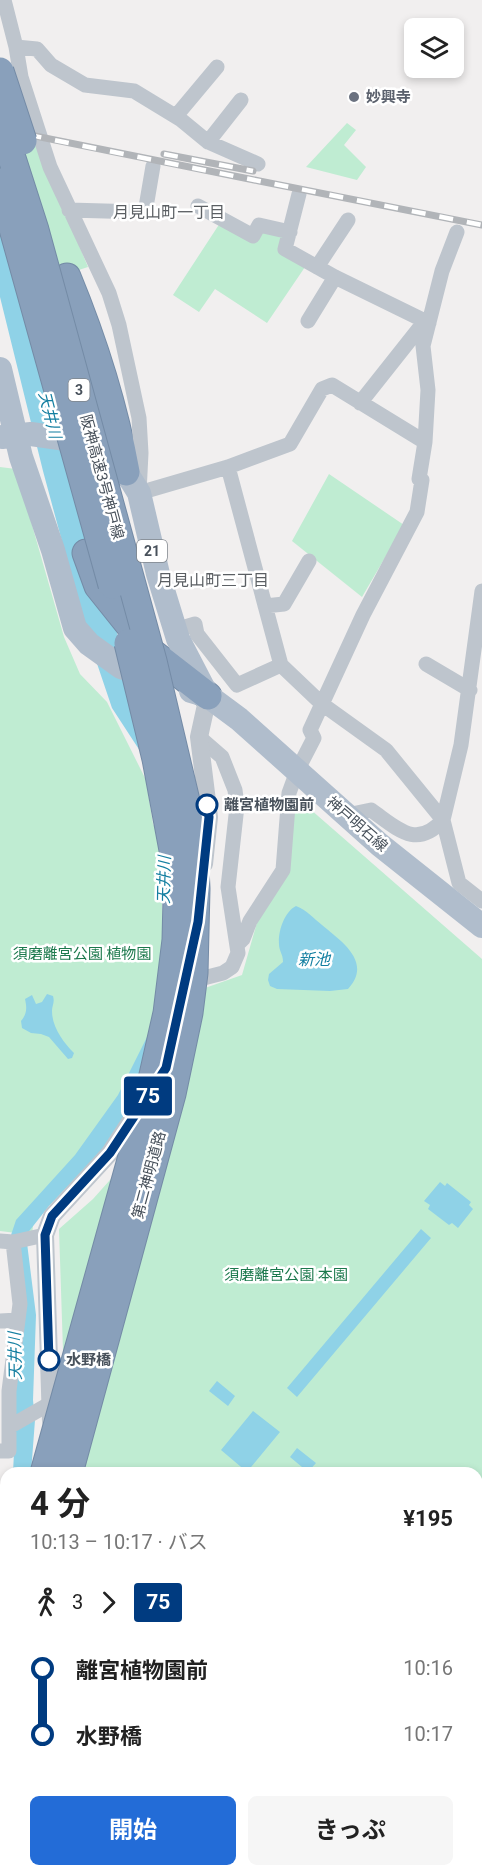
<!DOCTYPE html>
<html lang="ja">
<meta charset="utf-8">
<style>
body{margin:0;font-family:Roboto,"Noto Sans JP",sans-serif;background:#f6f6f6;color:#222;height:100vh;display:flex;flex-direction:column;font-size:22px;white-space:nowrap}
*{box-sizing:border-box;margin:0}
p{font-size:20px;color:#767676}
.icon{flex:none;width:33px;height:33px;fill:none;stroke:currentColor;stroke-width:2;stroke-linecap:round;stroke-linejoin:round}
.map{position:relative;flex:1;overflow:hidden}
.panel{position:absolute;left:0px;top:1467px;width:483px;height:410px;display:flex;flex-direction:column;background:#fff;border-radius:18px 18px 0 0;box-shadow:0 3px 9px #0003}
.panel>*{flex:none}
.badge{padding:0 12px;border-radius:4px;font-size:21px;line-height:39px}
.controls{position:absolute;left:404px;top:18px;display:grid;gap:12px}
.controls a{display:grid;place-items:center;width:60px;height:60px;border-radius:9px;background:#fff;box-shadow:0 3px 9px #0003;font-size:30px}
.map>.badge{position:absolute;translate:-50% -50%;box-shadow:0 0 0 3px #fff}
.legs{display:flex;align-items:center;gap:9px;height:66px;padding:0 30px;font-size:20px}
.legs p{margin-inline-start:auto}
.headline{display:flex;align-items:center;justify-content:space-between;height:102px;padding:0 30px}
h1{font-size:33px;font-weight:700;line-height:45px}
.button{display:flex;gap:12px;margin-top:auto;padding:12px 30px}
.button a{flex:1;height:69px;border-radius:9px;background:#236cd7;color:#fff;font-size:24px;font-weight:700;line-height:69px;text-align:center}
.button a+a{background:#f6f6f6;color:#222}
ul{padding:0 30px;list-style:none}
li{display:flex;align-items:center;gap:21px;height:66px;font-size:22px}
li i{display:grid;place-items:center;width:9px;height:100%;margin:0 8px;background:currentColor}
li i::after{content:'';width:15px;height:15px;margin:-8px;border:4px solid;border-radius:50%;background:#fff}
li p{margin-inline-start:auto}
li:first-child i{background:linear-gradient(#0000 50%,currentColor 0)}
li:last-child i{background:linear-gradient(currentColor 50%,#0000 0)}
.map>svg:first-child{display:block}
.green{fill:#bfecd2}
.water{fill:#8fd2e7}
.lines{fill:none;stroke-linecap:round;stroke-linejoin:round}
.river{stroke:#8fd2e7;stroke-width:26}
.motorway-tunnel{stroke:#cfcfd1;stroke-width:27;stroke-dasharray:27 14;stroke-linecap:butt}
.motorway-casing{stroke:#748ba6;stroke-width:29}
.minor{stroke:#bec5cd;stroke-width:15}
.tertiary{stroke:#bec5cd;stroke-width:18}
.primary{stroke:#b0bdcc;stroke-width:24}
.motorway{stroke:#89a0bb;stroke-width:27}
.rail-casing{stroke:#b1b4b8;stroke-width:7}
.rail{stroke:#fff;stroke-width:4.5;stroke-dasharray:14;stroke-linecap:butt}
.motorway-bridge-casing{stroke:#748ba6;stroke-width:29;stroke-linecap:butt}
.motorway-bridge{stroke:#89a0bb;stroke-width:27}
.line-1-casing{stroke:#fff;stroke-width:14}
.line-1{stroke:#003b80;stroke-width:9}
.worship-dot{fill:#6b7280;stroke:#fff;stroke-width:2}
.stop-1-dot{fill:#fff;stroke:#003b80;stroke-width:3}
.labels{text-anchor:middle;dominant-baseline:central;stroke-width:5;stroke-linejoin:round;paint-order:stroke}
.shield{fill:#fff;stroke:#7f858c;stroke-width:1.5}
.shield-label{font-size:14px;font-weight:bold;fill:#48515b}
.worship-label{font-size:15px;font-weight:bold;fill:#5b616d;stroke:#fff;text-anchor:start}
.street-label{font-size:15px;fill:#48515b;stroke:#fff}
.stop-label{font-size:15px;font-weight:bold;fill:#48515b;stroke:#fff;text-anchor:start}
.park-label{font-size:15px;fill:#1c794d;stroke:#fff}
.neighbourhood-label{font-size:16px;fill:#5b5f63;stroke:#fff}
.water-label{font-size:16px;font-style:italic;fill:#147fa1;stroke:#fff}
</style>
<div class="map">
<svg width="482" height="1876" viewBox="0 0 482 1876">
<rect width="100%" height="100%" fill="#f1efef"/>
<path class="green" d="M347,123L356,130L344,145L366,167L357,180L306,167Z
M0,137L36,142L88,267L57,277L0,195Z
M220,223L284,235L305,267L267,323L215,289L199,312L173,295Z
M0,467L16,469L64,637L80,674L107,702L146,780L153,824L159,834L165,971L133,1095L34,1217L32,1235L0,1231Z
M329,474L404,525L362,597L292,541Z
M295,794L310,809L482,959V1653L477,1665V1473H67L59,1229L93,1199L175,1107L205,988L242,975L258,919L285,877Z
M6,1724V1870L420,1871L419,1876H0V1743Z"/>
<path class="water" d="M0,201L69,466L122,650L164,740L168,1034L132,1105L104,1148L49,1206L26,1235L36,1315L33,1400L35,1420L31,1473H13L15,1431L13,1414L22,1338L11,1235L16,1220L75,1155L118,1095L151,1029L167,971L165,881L160,836L140,751L112,708L87,634L43,471L0,297Z
M296,906C307,910 313,918 322,925C341,941 373,962 348,989L330,991L277,989L270,986L268,980L269,974L283,962C283,954 279,951 279,944C278,932 284,912 296,906Z
M47,994L53,996C55,1003 52,1005 52,1011C52,1027 63,1042 74,1053L72,1058L68,1059L49,1037L41,1034L31,1033L22,1028L21,1021C27,1014 27,1008 25,999L32,995L36,1004L42,1002Z
M440,1182L445,1186L447,1183L471,1202L469,1205L473,1209L458,1228L452,1223L449,1225L428,1209L430,1205L424,1201Z
M421,1229L431,1238L297,1397L287,1388Z
M217,1381L235,1396L228,1406L209,1391Z
M253,1411L280,1432L247,1472L221,1450Z
M297,1448L316,1463L308,1472L290,1457Z"/>
<g class="lines">
<path class="river" d="M477,1655L482,1643"/>
<path class="motorway-tunnel" d="M41,1870L42,1876"/>
<g class="motorway-casing">
<path id="motorway" d="M67,277C93,340 114,406 126,472
M86,553L98,586L150,651L208,696
M0,1664L6,1630"/>
</g>
<path class="minor" d="M4,0L16,47L21,77L50,167L109,293L119,325L139,418L141,453L139,493L228,467L290,444L322,389L332,385L425,442
M16,47L37,49L51,65L85,85L134,91L180,119L208,142L258,164
M176,116L217,67
M208,142L241,100
M299,194L285,249L335,277L429,323
M198,206L253,236L259,225L290,232
M69,210L140,212L146,207L153,166
M317,267L348,220
M308,321L335,277
M360,403L425,321
M228,467L281,665L322,704L386,750L443,820C416,850 397,828 371,810L347,815
M482,591L461,745L443,820L459,883L482,901
M265,606L284,604L309,561
M175,630L195,624L197,634L237,685L281,665
M426,664L470,690
M237,945L243,939L250,921L283,870L289,793L297,771L314,738L310,730L363,615L417,512L422,480L419,479L425,442L428,390L423,346L442,271L457,232
M188,982L223,973L232,967L238,953L228,887L237,806L235,790L222,757L199,737
M0,1241L13,1242L45,1235
M0,1321L18,1320
M9,1427L51,1403
M0,1451H9V1391L20,1304L13,1242"/>
<path class="tertiary" d="M204,864L209,817L199,737L208,696
M51,1422L45,1235L52,1216L110,1153L138,1110"/>
<path class="primary" d="M0,369L21,457L53,550L75,628L89,644L121,667L149,676
M2,437L31,434L66,439L105,452L126,472L139,493L158,574L178,639L207,695
M191,691L208,696L239,719L380,845L482,926
M477,1683L482,1671
M477,1730L482,1718
M426,1876L427,1870
M444,1876V1870"/>
<use href="#motorway" class="motorway"/>
<g class="rail-casing">
<path id="rail" d="M0,129C161,162 321,193 482,225
M164,154L253,171"/>
</g>
<use href="#rail" class="rail"/>
<g class="motorway-bridge-casing">
<path id="motorway-bridge" d="M0,71L23,141
M0,121L35,230L153,661L187,805L194,846L196,889L194,973L189,1013L172,1094L69,1473
M0,182L112,585
M44,1473L146,1106L167,1013L176,940L177,898L173,850L156,759L128,643"/>
</g>
<use href="#motorway-bridge" class="motorway-bridge"/>
</g>
<g class="lines">
<g class="line-1-casing">
<path id="line-1" d="M49,1360L45,1235L52,1216L110,1153L166,1068L198,922L209,817L207,805"/>
</g>
<use href="#line-1" class="line-1"/>
</g>
<circle class="worship-dot" cx="354" cy="97" r="6"/>
<g class="stop-1-dot">
<circle cx="207" cy="805" r="10"/>
<circle cx="49" cy="1360" r="10"/>
</g>
<g class="labels">
<g class="shield">
<rect x="68.5" y="379" width="21" height="22" rx="4.5"/>
<rect x="137" y="540" width="30" height="22" rx="4.5"/>
</g>
<g class="shield-label">
<text x="79" y="390">3</text>
<text x="152" y="551">21</text>
</g>
<g class="worship-label">
<text x="366" y="97">妙興寺</text>
</g>
<g class="street-label">
<text transform="translate(102 477) rotate(75)">阪神高速3号神戸線</text>
<text transform="translate(357 824) rotate(41)">神戸明石線</text>
<text transform="translate(149 1175) rotate(-75)">第二神明道路</text>
</g>
<g class="stop-label">
<text x="224" y="805">離宮植物園前</text>
<text x="66" y="1360">水野橋</text>
</g>
<g class="park-label">
<text x="82" y="954">須磨離宮公園 植物園</text>
<text x="286" y="1275">須磨離宮公園 本園</text>
</g>
<g class="neighbourhood-label">
<text x="169" y="212">月見山町一丁目</text>
<text x="213" y="580">月見山町三丁目</text>
</g>
<g class="water-label">
<text transform="translate(50 415) rotate(76)">天井川</text>
<text transform="translate(164 880) rotate(-89)">天井川</text>
<text x="314" y="959">新池</text>
<text transform="translate(15 1356) rotate(-91)">天井川</text>
</g>
</g>
</svg>
<div class="controls">
<a><svg class="icon" aria-label="layers" viewBox="0 0 24 24"><path d="M12 4l9 5-9 5-9-5zM3 14l9 5 9-5"/></svg></a>
</div>
<b class="badge" style="left:148px;top:1096px;background:#003b80;color:#fff">75</b>
<section class="panel">
<div class="headline"><div><h1>4 分</h1><p>10:13 – 10:17 · バス</p></div><b>¥195</b></div>
<div class="legs"><svg class="icon" aria-label="walk" viewBox="0 0 24 24"><circle cx="13" cy="4" r="2"/><path d="M13 8l-2 6 4 7M11 14l-3 7M7 12l3-4h3l4 4"/></svg>3<svg class="icon" aria-label="forward" viewBox="0 0 24 24"><path d="M9 5l7 7-7 7"/></svg><b class="badge" style="background:#003b80;color:#fff">75</b></div>
<ul>
<li><i style="color:#003b80"></i><b>離宮植物園前</b><p>10:16</p></li>
<li><i style="color:#003b80"></i><b>水野橋</b><p>10:17</p></li>
</ul>
<div class="button"><a>開始</a><a>きっぷ</a></div>
</section>
</div>
